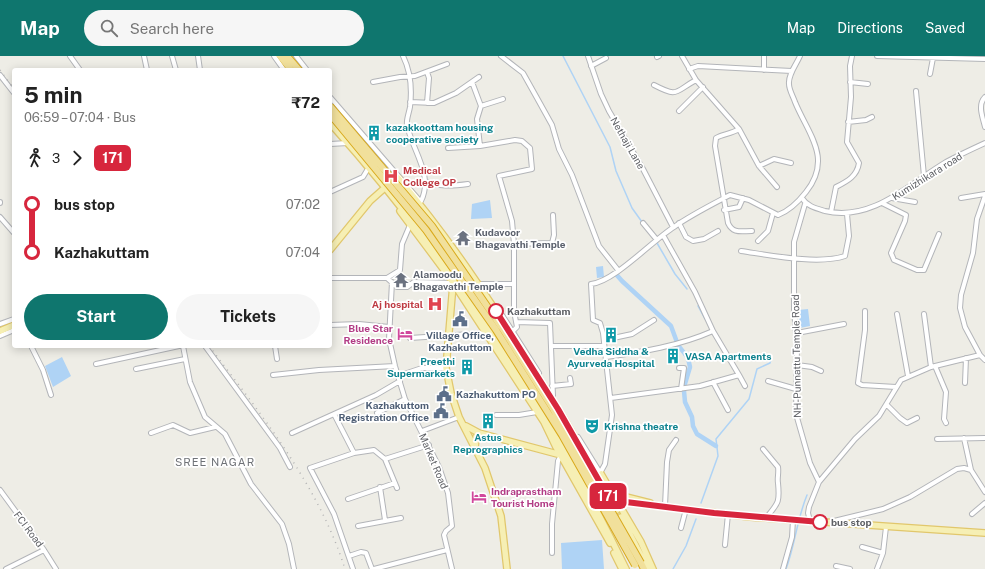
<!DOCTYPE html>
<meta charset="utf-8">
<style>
body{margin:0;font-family:"Public Sans",sans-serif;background:#f6f6f6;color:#222;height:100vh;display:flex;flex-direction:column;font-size:15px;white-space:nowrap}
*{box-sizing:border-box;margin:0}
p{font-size:13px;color:#767676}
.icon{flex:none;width:22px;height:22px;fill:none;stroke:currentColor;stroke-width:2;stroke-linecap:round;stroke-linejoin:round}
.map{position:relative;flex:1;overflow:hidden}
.details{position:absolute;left:12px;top:12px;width:320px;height:280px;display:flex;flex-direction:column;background:#fff;border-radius:4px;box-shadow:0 2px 10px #0003}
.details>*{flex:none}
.badge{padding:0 8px;border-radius:6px;font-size:14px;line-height:26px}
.map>.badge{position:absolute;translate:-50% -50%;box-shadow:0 0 0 2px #fff}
.legs{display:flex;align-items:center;gap:6px;height:44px;padding:0 12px;font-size:13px}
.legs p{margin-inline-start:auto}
.overview{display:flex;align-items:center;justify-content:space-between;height:68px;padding:0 12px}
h1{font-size:22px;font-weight:700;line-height:30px}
.cta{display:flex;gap:8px;margin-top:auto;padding:8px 12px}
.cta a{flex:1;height:46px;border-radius:24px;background:#0f766e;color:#fff;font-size:16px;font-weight:700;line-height:46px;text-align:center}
.cta a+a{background:#f6f6f6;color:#222}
ul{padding:0 12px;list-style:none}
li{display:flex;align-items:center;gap:14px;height:48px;font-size:15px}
li i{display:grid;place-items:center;width:6px;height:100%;margin:0 5px;background:currentColor}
li i::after{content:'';width:10px;height:10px;margin:-5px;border:3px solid;border-radius:50%;background:#fff}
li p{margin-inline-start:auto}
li:first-child i{background:linear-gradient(#0000 50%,currentColor 0)}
li:last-child i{background:linear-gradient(currentColor 50%,#0000 0)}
header{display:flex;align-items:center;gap:24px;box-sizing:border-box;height:56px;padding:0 20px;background:#0f766e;color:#fff}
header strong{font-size:19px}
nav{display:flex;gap:22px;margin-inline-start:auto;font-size:14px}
.search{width:280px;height:36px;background:#f6f6f6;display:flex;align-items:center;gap:10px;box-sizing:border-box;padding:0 14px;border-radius:22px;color:#767676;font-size:15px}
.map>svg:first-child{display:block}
.water{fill:#afd3f5}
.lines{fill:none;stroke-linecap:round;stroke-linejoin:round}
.stream{stroke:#afd3f5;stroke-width:1.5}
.canal{stroke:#afd3f5;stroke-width:4.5}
.minor-casing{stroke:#b3b5b9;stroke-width:6}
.major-casing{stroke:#e1c76c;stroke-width:8}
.highway-casing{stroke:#d9a91b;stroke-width:8}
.minor{stroke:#fff;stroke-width:4}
.major{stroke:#f6efb4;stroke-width:5.5}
.highway{stroke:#f1e09b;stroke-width:6}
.rail{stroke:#b4b4b5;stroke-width:1.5;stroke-dasharray:1 5;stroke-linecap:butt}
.highway-bridge-casing{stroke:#d9a91b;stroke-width:8;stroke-linecap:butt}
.highway-bridge{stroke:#f1e09b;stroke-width:6}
.line-1-casing{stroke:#fff;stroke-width:9}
.line-1{stroke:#d7263d;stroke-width:6}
.stop-1-dot{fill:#fff;stroke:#d7263d;stroke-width:2}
.labels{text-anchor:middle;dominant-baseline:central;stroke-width:3.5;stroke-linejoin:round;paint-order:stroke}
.culture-label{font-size:10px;font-weight:bold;fill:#0d838f;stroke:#fff;text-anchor:start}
.street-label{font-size:10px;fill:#5e6065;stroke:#fff}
.health-label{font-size:10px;font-weight:bold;fill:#be3a42;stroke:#fff;text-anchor:start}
.worship-label{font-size:10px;font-weight:bold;fill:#5b616d;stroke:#fff;text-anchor:start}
.stop-label{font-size:10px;font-weight:bold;fill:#5e6065;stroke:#fff;text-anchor:start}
.hotel-label{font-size:10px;font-weight:bold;fill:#b23c85;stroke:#fff;text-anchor:end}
.service-label{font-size:10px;font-weight:bold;fill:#4e5e75;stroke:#fff}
.neighbourhood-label{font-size:11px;letter-spacing:1px;fill:#6f7277;stroke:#fff}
</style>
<header>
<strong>Map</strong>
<div class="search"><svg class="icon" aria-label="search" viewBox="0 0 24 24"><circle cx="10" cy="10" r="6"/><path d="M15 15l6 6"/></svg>Search here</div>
<nav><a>Map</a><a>Directions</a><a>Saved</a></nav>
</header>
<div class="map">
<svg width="985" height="513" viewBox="0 0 985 513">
<rect width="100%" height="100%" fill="#eeede6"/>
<path class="water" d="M490,144L492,162L471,163L472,148Z
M603,210L604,221L597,222L596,211Z
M808,253L810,270L800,272L798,254Z
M62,301L71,320L53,331L45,310Z
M602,484L604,513H562L561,487Z"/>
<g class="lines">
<path class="stream" d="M563,0L610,91L616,115L632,152L642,166
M657,187L675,218L687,233
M698,250L705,263
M701,447L718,400L716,383L749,343L757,313L770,307L771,303
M673,513L686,490L696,463
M786,513C795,489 797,463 807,439"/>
<path class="canal" d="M615,217L622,225L671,270L678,289L688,302L690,311L684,331
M684,335L685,346L692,361L693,370L697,378L716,390"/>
<g class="minor-casing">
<path id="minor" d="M70,0L80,14
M144,0L147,14
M172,0L176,14
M198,0L200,14
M274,0L284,14
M296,0L307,14
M403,0C411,16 412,34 410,51C409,57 406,64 407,69C412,94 434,119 421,145
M501,0L523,17L537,42L552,69L559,93L572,119L599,190L618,214
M588,0L601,38L609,55L643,113L673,171
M682,0L696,24L739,73C731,78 723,78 716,82L715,90L728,167C733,178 741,175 752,175
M877,0L985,3
M657,1L659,0
M591,10L606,2
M689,13L698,10L792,15
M764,14V0
M930,18L933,2
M0,19L14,37
M373,26L400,21L415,20L447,8
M472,26L481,50L477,63L480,90
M850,26L868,28
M654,29C679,42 674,36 696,24
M916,35L924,120
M330,41L420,145
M985,41C977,49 983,62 985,71
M410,46L434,47L456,37L479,21
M427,47L429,22L427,16
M481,50L503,43
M679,55L703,31
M848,66L866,64L872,61
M739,73L759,110L777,131
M330,88L348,87
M448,92L480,90L515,84L522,85L530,92L532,113L499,120L512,165L514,188
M759,110L774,103L791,107
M424,125C438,131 453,130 468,128
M330,136L363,121L369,111
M802,142C807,150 815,152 825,155C872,166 909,128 946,106C959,99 972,93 985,87
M892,142L915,146
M961,142L985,138
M0,146V147
M882,147L906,159L905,165L891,197L894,204L917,214H924L939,178
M805,148L794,186V253L797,291L796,358L810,407L819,426
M724,154L739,151L743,142
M831,156L836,131C848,125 857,120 859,107L847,86L851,41L850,10L852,0
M0,161L14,177
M643,167L657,184
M679,167L686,181L693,185L704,183L718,175
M758,185L768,175L773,157
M741,195C769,199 818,209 845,200L849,180L847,158
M330,222H387L397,231H407L414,226L455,227
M387,222L400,214L402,188L410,169
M392,226L389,283L395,310L405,343L439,411L448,437L452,470L446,475L444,479L452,513
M478,228H513
M865,255V274L858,327L862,329L896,331
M897,258L908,320
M924,258L931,311
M502,259L539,317
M516,266L550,267L553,340
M0,268L14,263
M330,269L359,268L389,271
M513,275L517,271L514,255V188L552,187L554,179L553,159
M797,277L844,268
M0,280L14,274
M410,282L486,277
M604,284L632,278L654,264
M31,290L43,314L51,339
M183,290L190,326L205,361L225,378L251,428L282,468L289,488L294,513
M205,290L280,392L290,411
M275,290L277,303
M551,290H604
M980,299L965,271L960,252L961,239L973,197L977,163L985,140
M606,301C642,296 679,290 713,275
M96,308L179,290
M797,309L812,311L821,315
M935,310L946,336L944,363L946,367
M679,312H684L681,333
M136,313L185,303
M273,319L319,314L395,310
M739,319L745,330
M398,320L422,312H446
M768,325L796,333
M713,326L728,354
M965,327L966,302
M552,330L571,328L570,322
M611,342L700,330L739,319L713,275L695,236L663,179
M887,349L900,362L907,367L917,362
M377,357L405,343
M496,359H519L537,356
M422,375L459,361
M151,377L173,369L190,377L215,371
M292,377L334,358
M578,381L601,418
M964,382L971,414
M937,383L985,382
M763,393L778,411C779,417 777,422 778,427C780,447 778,447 766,462
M354,397L334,358L376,339L400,325
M385,403L429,389
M599,419L605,408L612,359L603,277L600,267L593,264L591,228C614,226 653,184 674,171C691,159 711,149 730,139L749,144L778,159C789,155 799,145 806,136C833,102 808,78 795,46C793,40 789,34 789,28C788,19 796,9 800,0
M380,431L385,464
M0,434L44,494L56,513
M348,443L395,427
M665,450L667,406L669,394L676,384
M972,458L985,447
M810,465L808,457L809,451L819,426L855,383L879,360L901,324L931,311L980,299L985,304
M834,465L883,453L910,441L957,413L964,412L971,414L985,436
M358,470L401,462
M681,472L686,453
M725,489L728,458
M862,491L883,497
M552,497V468L558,405L561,399
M349,500L361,496L366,497L372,513
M836,510L850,513
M6,513L44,494
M353,513L334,458L310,412L354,397L374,394L385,403L397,432
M374,513L447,494
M783,513L792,481L793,464
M877,513L883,497L886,471"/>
</g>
<g class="major-casing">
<path id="major" d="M330,67C450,201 548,352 626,513
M398,122C459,193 508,273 557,351C578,385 595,421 617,454
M400,155L450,222L544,366L556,391L610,487
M330,194L370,145L388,129
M453,228L446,312L451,337L459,361L485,412L501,460L507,513
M0,275L14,269
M466,370L479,377L561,399
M475,392L476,381L479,377
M601,418L641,486L653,513
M610,437L650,447
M603,445L614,443L642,448L750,461L985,477
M621,461L648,513
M614,497L622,513"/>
</g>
<g class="highway-casing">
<path id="highway" d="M280,0L291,14
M287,0L299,14
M641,507L644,513"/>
</g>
<use href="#minor" class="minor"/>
<use href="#major" class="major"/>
<use href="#highway" class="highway"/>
<path class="rail" d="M0,14L14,33
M209,290C261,358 319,430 345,513"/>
<g class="highway-bridge-casing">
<path id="highway-bridge" d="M330,50L432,170L465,218L502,272L553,353L641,507
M330,58L426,174L496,274L562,379L635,509"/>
</g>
<use href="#highway-bridge" class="highway-bridge"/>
</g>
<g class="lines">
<g class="line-1-casing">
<path id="line-1" d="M496,255L558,353L610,444L714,457L820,466"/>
</g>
<use href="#line-1" class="line-1"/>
</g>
<defs>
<g id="building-bare" transform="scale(1.2)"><path d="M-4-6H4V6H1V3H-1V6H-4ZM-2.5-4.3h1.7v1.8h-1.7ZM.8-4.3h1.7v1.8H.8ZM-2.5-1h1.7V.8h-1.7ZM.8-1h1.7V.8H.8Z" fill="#0f9aa8" stroke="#fff" stroke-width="2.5" paint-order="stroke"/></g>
<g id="hospital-bare" transform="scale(1.2)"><path d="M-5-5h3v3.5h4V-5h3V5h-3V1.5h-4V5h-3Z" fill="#e0444e" stroke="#fff" stroke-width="2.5" paint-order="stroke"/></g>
<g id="temple-bare" transform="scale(1.2)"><path d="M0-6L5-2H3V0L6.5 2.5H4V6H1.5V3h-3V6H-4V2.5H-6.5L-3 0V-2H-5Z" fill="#6b7280" stroke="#fff" stroke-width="2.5" paint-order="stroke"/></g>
<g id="civic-bare" transform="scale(1.2)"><path d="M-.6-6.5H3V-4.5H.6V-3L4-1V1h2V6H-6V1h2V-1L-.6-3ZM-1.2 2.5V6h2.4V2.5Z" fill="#5c6f8a" stroke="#fff" stroke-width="2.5" paint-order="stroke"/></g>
<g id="hotel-bare" transform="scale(1.2)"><path d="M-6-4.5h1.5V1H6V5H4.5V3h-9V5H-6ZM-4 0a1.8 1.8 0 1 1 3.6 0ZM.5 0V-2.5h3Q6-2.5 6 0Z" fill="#d1479c" stroke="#fff" stroke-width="2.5" paint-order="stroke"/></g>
<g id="theatre-bare" transform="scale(1.2)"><path d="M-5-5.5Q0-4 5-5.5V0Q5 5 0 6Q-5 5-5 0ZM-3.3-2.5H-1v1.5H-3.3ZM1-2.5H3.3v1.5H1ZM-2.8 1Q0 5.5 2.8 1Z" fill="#0f9aa8" stroke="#fff" stroke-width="2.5" paint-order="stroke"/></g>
</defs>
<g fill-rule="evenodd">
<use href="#building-bare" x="374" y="77"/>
<use href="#hospital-bare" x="391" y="120"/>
<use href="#temple-bare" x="463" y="182"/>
<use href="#temple-bare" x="401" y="224"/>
<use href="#hospital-bare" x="435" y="248"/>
<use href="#civic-bare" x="460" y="263"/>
<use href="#hotel-bare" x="405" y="278"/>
<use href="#building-bare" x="611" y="279"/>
<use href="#building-bare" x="673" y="300"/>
<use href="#building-bare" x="467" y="311"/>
<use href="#civic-bare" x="444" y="338"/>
<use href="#civic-bare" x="441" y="355"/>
<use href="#building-bare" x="488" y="365"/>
<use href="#theatre-bare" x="592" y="370"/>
<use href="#hotel-bare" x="479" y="441"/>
</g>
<g class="stop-1-dot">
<circle cx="496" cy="255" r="7"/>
<circle cx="820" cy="466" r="7"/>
</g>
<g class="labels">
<g class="culture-label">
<text x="386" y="71">kazakkoottam housing<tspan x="386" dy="12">cooperative society</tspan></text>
<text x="611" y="295" text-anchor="middle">Vedha Siddha &amp;<tspan x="611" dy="12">Ayurveda Hospital</tspan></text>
<text x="685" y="300">VASA Apartments</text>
<text x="455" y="305" text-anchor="end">Preethi<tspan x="455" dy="12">Supermarkets</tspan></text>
<text x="604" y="370">Krishna theatre</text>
<text x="488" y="381" text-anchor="middle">Astus<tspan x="488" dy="12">Reprographics</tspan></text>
</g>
<g class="street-label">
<text transform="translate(628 87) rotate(60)">Nethaji Lane</text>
<text transform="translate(927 120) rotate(-32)">Kumizhikara road</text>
<text transform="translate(796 300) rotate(-91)">NH-Punnattu Temple Road</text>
<text transform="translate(434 405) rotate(67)">Market Road</text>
<text transform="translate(29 473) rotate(53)">FCI Road</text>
</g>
<g class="health-label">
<text x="403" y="114">Medical<tspan x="403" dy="12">College OP</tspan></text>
<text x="423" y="248" text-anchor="end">Aj hospital</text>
</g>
<g class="worship-label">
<text x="475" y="176">Kudavoor<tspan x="475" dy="12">Bhagavathi Temple</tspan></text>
<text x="413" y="218">Alamoodu<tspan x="413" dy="12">Bhagavathi Temple</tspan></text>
</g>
<g class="stop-label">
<text x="507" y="255">Kazhakuttam</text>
<text x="831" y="466">bus stop</text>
</g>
<g class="hotel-label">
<text x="393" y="272">Blue Star<tspan x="393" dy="12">Residence</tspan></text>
<text x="491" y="435" text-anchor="start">Indraprastham<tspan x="491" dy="12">Tourist Home</tspan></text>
</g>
<g class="service-label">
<text x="460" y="279">Village Office,<tspan x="460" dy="12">Kazhakuttom</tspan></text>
<text x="456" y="338" text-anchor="start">Kazhakuttom PO</text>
<text x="429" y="349" text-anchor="end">Kazhakuttom<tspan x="429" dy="12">Registration Office</tspan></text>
</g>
<g class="neighbourhood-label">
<text x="215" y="406">SREE NAGAR</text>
</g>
</g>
</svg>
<b class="badge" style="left:608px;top:440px;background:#d7263d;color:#fff">171</b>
<section class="details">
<div class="overview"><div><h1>5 min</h1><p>06:59 – 07:04 · Bus</p></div><b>₹72</b></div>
<div class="legs"><svg class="icon" aria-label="walk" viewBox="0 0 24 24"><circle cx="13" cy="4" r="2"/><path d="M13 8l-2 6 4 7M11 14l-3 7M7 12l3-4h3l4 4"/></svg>3<svg class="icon" aria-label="forward" viewBox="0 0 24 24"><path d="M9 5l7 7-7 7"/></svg><b class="badge" style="background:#d7263d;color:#fff">171</b></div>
<ul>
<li><i style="color:#d7263d"></i><b>bus stop</b><p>07:02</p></li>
<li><i style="color:#d7263d"></i><b>Kazhakuttam</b><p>07:04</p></li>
</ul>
<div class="cta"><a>Start</a><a>Tickets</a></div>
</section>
</div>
